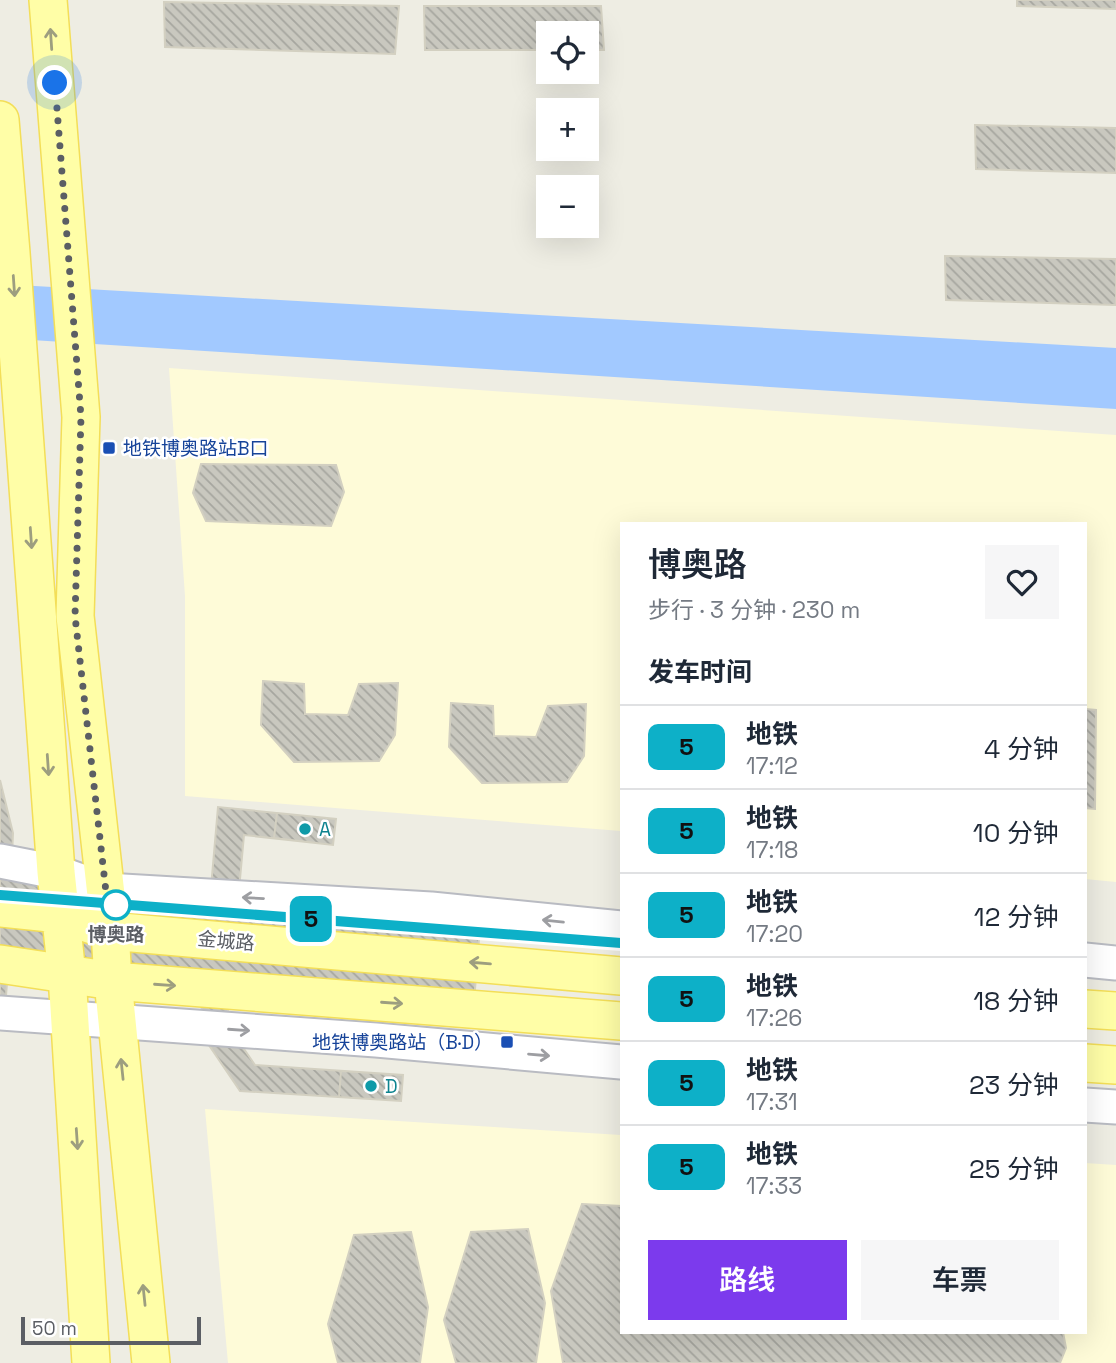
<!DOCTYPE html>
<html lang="zh">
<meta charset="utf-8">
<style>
body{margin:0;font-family:"Space Grotesk","Noto Sans SC",sans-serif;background:#f6f6f7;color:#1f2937;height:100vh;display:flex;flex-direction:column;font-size:26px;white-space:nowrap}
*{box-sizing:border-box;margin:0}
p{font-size:23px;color:#747a83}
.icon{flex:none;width:38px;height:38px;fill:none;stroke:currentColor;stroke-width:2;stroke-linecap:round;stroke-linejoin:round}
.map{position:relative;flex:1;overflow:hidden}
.details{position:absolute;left:620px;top:522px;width:467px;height:812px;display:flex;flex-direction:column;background:#fff;border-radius:0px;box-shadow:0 7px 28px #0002}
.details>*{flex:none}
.badge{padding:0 14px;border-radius:10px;font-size:24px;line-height:46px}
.tools{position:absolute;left:536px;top:21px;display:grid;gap:14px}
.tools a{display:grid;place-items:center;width:63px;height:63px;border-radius:0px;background:#fff;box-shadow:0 7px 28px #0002;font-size:35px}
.scale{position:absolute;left:21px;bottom:18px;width:180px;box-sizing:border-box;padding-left:7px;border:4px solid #5b5e64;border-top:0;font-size:19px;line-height:24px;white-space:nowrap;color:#5b5e64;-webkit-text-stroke:5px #fff;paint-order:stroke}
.you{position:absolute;width:35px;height:35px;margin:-18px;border:5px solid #fff;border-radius:50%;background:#1a73e8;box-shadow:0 0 0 10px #1a73e833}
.map>.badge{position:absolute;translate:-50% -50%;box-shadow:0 0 0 4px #fff}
h2{padding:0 28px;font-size:26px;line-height:63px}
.round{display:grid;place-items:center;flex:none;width:74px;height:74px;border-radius:0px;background:#f6f6f7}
.head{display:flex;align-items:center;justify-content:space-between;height:119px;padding:0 28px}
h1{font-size:33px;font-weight:600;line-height:52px}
.action{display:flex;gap:14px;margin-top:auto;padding:14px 28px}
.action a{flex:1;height:80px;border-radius:0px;background:#7c3aed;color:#fff;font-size:28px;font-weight:600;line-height:80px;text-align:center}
.action a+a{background:#f6f6f7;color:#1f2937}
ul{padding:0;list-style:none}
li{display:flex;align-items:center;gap:21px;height:84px;padding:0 28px;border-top:2px solid #e0e1e3}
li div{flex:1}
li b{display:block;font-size:26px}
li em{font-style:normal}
li .badge{min-width:77px;font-weight:700;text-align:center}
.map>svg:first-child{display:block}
.commercial{fill:#fefbd8}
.water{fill:#a2c9ff}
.building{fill:url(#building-back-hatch);stroke:#d3d0c1;stroke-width:2}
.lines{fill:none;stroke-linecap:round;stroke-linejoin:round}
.secondary-casing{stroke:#b9bbc2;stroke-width:37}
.primary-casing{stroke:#f3de58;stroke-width:40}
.secondary{stroke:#fff;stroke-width:33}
.primary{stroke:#fffea7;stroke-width:37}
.oneway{stroke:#9d9e7f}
.oneway2{stroke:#9d9ea2}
.line-casing{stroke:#fff;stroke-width:16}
.line{stroke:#0db0c8;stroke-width:10}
.walk{stroke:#5b5e64;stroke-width:7;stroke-dasharray:0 12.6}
.transit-dot{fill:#1a4fb4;stroke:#fff;stroke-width:2.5}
.culture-dot{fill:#0f9aa8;stroke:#fff;stroke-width:2.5}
.stop-dot{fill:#fff;stroke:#0db0c8;stroke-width:3.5}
.labels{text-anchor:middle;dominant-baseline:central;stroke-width:5;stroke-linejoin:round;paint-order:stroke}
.transit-label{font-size:19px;fill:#164399;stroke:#fff;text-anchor:start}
.culture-label{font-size:19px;fill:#0d838f;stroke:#fff;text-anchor:start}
.stop-label{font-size:19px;font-weight:bold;fill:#5b5e64;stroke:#fff}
.street-label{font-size:19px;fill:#5b5e64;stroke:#fff}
</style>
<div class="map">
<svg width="1116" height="1363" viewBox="0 0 1116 1363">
<defs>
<pattern id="building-back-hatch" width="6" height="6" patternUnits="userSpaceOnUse" patternTransform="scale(1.75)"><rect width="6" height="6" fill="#c9c8bf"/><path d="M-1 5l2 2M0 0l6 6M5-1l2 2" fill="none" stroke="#a6a69f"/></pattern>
</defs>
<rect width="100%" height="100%" fill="#eeede3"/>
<path class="commercial" d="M169,368L1116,435V882L1085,879V523H621V831L185,796V596Z
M205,1109L621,1135V1332H1085V1163L1116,1165V1363H228Z"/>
<path class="water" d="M0,284L1116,348V409L0,338Z"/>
<path class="building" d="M1017,0H1116V9L1017,6Z
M164,2L399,6L395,54L165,47Z
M424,6H601L604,50H586V33H548V50H425Z
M975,125L1116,128V173L976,169Z
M945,256L1116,259V305L946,300Z
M201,464L336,465L344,492L331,526L206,521L193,493Z
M263,681L304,684L305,714L348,715L359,684L398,683L395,735L379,761L294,762L261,725Z
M451,703L493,706L494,736L536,737L548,706L586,704L584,756L567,782L482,783L449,747Z
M1085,709L1096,710L1095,809L1085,808Z
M0,780L13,833L11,880L210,899L218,807L336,819L333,845L244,835L238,901L481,914L474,1002L230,978L227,1024L255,1065L403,1075L401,1101L240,1091L200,1032L204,977L9,960L4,1019L0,1022Z
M277,813L336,819L333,845L274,838Z
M341,1071L403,1075L401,1101L339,1097Z
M582,1204L621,1206V1332H1063L1066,1348L1060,1363H563L551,1291Z
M528,1229L545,1303L536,1363H456L444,1320L471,1232Z
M411,1232L428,1307L420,1363H338L328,1324L354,1235Z"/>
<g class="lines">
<g class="secondary-casing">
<path id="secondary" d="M0,861L56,872L106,890L431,909L621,928
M1085,960L1116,963
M0,1013L376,1040L621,1062
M1085,1105L1116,1107"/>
</g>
<g class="primary-casing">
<path id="primary" d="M48,0L81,417L75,616L110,931L113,981L151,1363
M0,120L11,253L56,872L67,975L91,1363
M0,908L60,914L110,931L621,976
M0,964L113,981L621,1021
M1085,1009L1116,1011
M1085,1063L1116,1065"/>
</g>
<use href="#secondary" class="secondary"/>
<use href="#primary" class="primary"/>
</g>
<defs><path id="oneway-shaft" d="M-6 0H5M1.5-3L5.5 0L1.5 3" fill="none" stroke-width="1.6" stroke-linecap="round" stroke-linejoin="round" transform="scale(1.75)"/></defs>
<g class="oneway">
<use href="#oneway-shaft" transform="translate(51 39) rotate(-94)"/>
<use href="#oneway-shaft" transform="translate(14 286) rotate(86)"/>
<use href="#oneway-shaft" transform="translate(31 538) rotate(86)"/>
<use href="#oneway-shaft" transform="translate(48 765) rotate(86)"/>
<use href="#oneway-shaft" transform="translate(480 963) rotate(-175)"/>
<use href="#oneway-shaft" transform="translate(165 985) rotate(4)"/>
<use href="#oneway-shaft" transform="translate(392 1003) rotate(4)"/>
<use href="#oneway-shaft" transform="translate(122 1069) rotate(-96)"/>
<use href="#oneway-shaft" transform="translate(77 1139) rotate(86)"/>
<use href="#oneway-shaft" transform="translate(144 1295) rotate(-96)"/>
</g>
<g class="oneway2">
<use href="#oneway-shaft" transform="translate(253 898) rotate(-177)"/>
<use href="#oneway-shaft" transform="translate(553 921) rotate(-174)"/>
<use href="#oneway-shaft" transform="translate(239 1030) rotate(4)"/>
<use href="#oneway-shaft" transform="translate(539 1055) rotate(5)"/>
</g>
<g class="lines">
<g class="line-casing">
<path id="line" d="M0,895L621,943"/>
</g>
<use href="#line" class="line"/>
<path class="walk" d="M55,83L81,417L75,616L108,910L116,905"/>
</g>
<g class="transit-dot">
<rect x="102" y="441" width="14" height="14" rx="3.5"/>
<rect x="500" y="1035" width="14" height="14" rx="3.5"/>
</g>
<g class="culture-dot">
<circle cx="305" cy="829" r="7"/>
<circle cx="371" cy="1086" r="7"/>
</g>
<circle class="stop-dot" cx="116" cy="905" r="14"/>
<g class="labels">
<g class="transit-label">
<text x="123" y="448">地铁博奥路站B口</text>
<text x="493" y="1042" text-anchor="end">地铁博奥路站（B·D）</text>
</g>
<g class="culture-label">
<text x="319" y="829">A</text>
<text x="385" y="1086">D</text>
</g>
<g class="stop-label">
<text x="116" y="934">博奥路</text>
</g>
<g class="street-label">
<text transform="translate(226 941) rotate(5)">金城路</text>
</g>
</g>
</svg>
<div class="tools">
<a><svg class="icon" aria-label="locate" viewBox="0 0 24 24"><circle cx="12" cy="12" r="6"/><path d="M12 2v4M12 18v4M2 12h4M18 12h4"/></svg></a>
<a>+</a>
<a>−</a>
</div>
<div class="scale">50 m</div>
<div class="you" style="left:55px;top:83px"></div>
<b class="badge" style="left:311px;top:919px;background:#0db0c8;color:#111">5</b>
<section class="details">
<div class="head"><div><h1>博奥路</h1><p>步行 · 3 分钟 · 230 m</p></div><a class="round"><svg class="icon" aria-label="heart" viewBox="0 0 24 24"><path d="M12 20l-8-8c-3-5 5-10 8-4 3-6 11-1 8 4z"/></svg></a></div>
<h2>发车时间</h2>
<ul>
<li><span class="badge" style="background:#0db0c8;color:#111">5</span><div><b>地铁</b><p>17:12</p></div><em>4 分钟</em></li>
<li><span class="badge" style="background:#0db0c8;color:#111">5</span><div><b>地铁</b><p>17:18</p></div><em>10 分钟</em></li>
<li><span class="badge" style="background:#0db0c8;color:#111">5</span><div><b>地铁</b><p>17:20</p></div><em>12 分钟</em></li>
<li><span class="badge" style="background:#0db0c8;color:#111">5</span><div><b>地铁</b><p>17:26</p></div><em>18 分钟</em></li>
<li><span class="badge" style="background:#0db0c8;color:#111">5</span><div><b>地铁</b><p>17:31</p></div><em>23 分钟</em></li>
<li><span class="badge" style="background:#0db0c8;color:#111">5</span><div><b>地铁</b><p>17:33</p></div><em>25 分钟</em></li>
</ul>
<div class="action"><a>路线</a><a>车票</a></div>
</section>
</div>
